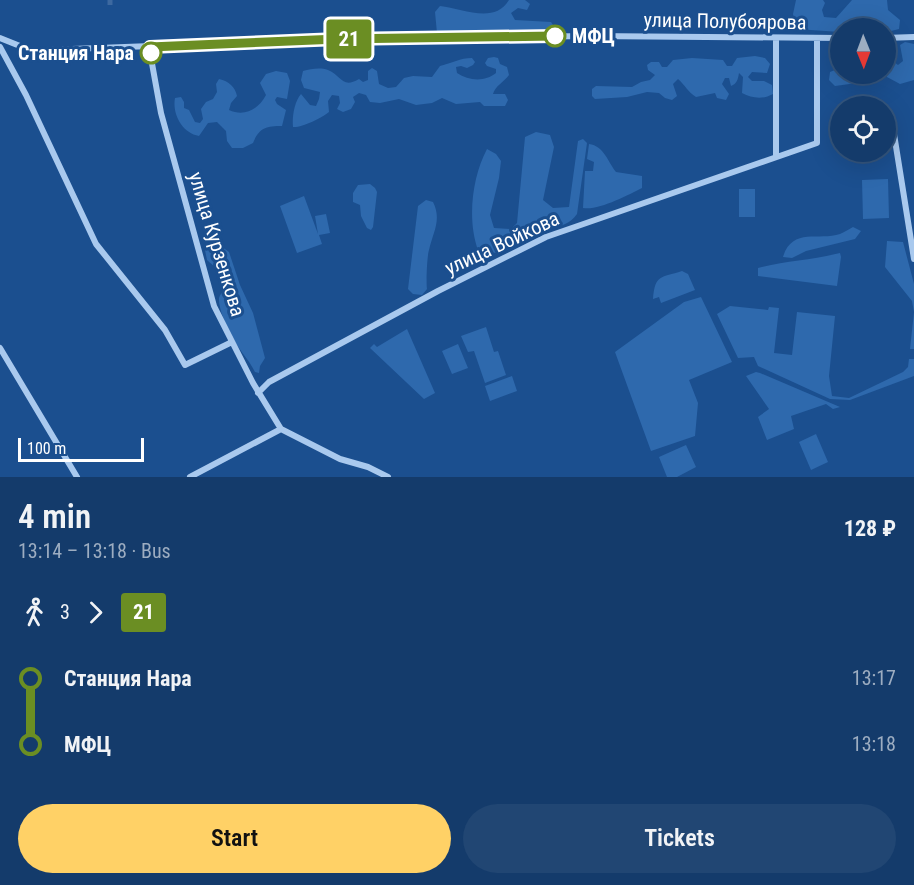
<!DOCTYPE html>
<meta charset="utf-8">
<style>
body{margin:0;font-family:"Roboto Condensed",sans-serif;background:#214673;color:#f1f3f6;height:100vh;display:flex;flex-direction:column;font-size:22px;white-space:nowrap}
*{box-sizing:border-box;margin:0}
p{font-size:20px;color:#9dadc1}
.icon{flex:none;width:33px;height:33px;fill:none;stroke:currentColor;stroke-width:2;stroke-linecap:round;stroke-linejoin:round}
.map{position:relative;height:477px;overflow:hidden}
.panel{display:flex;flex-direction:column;background:#143b6b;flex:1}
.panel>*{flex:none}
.badge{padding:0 12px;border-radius:4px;font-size:21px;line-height:39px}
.needle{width:39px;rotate:179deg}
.tools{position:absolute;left:830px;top:18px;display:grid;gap:12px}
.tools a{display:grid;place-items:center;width:66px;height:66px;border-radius:50%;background:#143b6b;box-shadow:0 6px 24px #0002,0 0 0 2px #33557e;font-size:30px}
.scale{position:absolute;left:18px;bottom:15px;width:126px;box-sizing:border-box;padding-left:6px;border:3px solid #fff;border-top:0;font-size:16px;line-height:21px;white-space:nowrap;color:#fff;-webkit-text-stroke:4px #1b4f8f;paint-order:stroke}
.map>.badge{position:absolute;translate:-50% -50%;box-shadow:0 0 0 3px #fff}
.legs{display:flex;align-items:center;gap:9px;height:66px;padding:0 18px;font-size:20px}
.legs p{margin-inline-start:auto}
.summary{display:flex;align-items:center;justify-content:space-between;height:102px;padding:0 18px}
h1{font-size:33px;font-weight:600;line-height:45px}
.cta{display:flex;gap:12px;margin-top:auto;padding:12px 18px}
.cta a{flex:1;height:69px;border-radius:36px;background:#ffd166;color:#111;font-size:24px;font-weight:600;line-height:69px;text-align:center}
.cta a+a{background:#214673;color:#f1f3f6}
ul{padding:0 18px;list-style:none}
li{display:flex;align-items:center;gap:21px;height:66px;font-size:22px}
li i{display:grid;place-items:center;width:9px;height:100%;margin:0 8px;background:currentColor}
li i::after{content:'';width:15px;height:15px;margin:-8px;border:4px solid;border-radius:50%;background:#143b6b}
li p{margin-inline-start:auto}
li:first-child i{background:linear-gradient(#0000 50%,currentColor 0)}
li:last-child i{background:linear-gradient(currentColor 50%,#0000 0)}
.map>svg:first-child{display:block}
.green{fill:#2e69ad}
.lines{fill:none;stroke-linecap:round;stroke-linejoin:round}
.pedestrian-tunnel{stroke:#3d69a0;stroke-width:5;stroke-dasharray:5 2.5;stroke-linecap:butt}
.minor{stroke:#a9c9ee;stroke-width:6}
.line-1-casing{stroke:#fff;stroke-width:14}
.line-1{stroke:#6b8e23;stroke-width:9}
.stop-1-dot{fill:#fff;stroke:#6b8e23;stroke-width:3}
.labels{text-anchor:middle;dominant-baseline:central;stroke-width:6;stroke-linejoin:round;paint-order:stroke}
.street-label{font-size:20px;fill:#fff;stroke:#1b4f8f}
.stop-label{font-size:20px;font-weight:bold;fill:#fff;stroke:#1b4f8f;text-anchor:start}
</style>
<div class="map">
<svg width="914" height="477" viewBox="0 0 914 477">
<rect width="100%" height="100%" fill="#1b4f8f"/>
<path class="green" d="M509,0H525L530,4L527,10L518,8L511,13L515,20L551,22L553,25V33L544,35H453L437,33L435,12L440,6C462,8 494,25 509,0Z
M796,0H823L825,3L822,10L824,17L836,18L852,0H887L888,10L900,20L899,29L887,32L885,28L877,27L874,18L867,20L862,28H840V32L796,29L793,14Z
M905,42L914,44V80L900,84L887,77L885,61L887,57L898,65L903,61L900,45Z
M755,56L765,58L770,64L767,73L752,72L748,77L752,81H764L772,85L773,94C762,100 752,98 742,93L743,77L739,73C738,79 737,84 731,86L729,78H725L722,84L729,94L726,100L717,98L715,93L696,97C688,92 685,85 678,79L673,84L677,96L672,100L665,98L659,93L647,92L627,97L595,99L592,96V89L596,86L632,87L641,82L650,80L655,75L648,70L647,65L651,62H659L662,67H667L673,60L692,58L723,60L727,66H732L737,58Z
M494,57L498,58L500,64L507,67L509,75C504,82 495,86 493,94H505L508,100L505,106H484L480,102L456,104L442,98L432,103L416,105L399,99L380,103L370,102L366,95L359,93L353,97L355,102L351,109L343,112L337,109L340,103L339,96L332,95L328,101L329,112C322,118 301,128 293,127C292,118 294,102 301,94L310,105L316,106L319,99L320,92L304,88L301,80L303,71C311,69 320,67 328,70C342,76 342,89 359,79L363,82L368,80V71L372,68L377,71L379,84L388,88L396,87L404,78L413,76L432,77L440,66C452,63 460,58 472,58L475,62L473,65L467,68L461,66L456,67L457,73C469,81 485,82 496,73V69L487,66L485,63L488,58Z
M840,68V74H862L859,76L857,83L835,86L829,80L830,72Z
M276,71L287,73L290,81L287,99L277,97L275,100L277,104L286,110L282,126C266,126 259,128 253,143L243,148H232L227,141L226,131L217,122L208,123L199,136C182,133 172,114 175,98L181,97L184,102V108L189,110L195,122L200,123L203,119L201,109L206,102L213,99L217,92L216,84L219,79C229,81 235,87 237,96L231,103L229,110C244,117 258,110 266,95L260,83L266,74Z
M536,132L550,135L554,147L543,200L553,208L569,207L578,141L583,139L587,143L577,214C564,233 538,226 520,235L515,248L496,253L478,250C467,220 472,177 487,149L496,154L501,161L499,178L490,215L494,228L511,229L517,223L525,137Z
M589,144C604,146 608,162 616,172L642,176V188C628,195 598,211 583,208L585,171H593L594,162L587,159Z
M888,179L889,218L863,219L862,180Z
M370,184L375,188L377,192L373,227L371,230L367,228L361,216L360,205L353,202V193L358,185Z
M739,189H755V217H739Z
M304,196L318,234L315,216L326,214L330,233L319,235L322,244L297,253L280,206Z
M426,200L433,202C442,220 433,232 429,250C427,256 426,283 427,289L422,295L413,294L408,289L418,206Z
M853,227L861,231L855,239L806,251L792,258L783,257C792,227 819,241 840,234C845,232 849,229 853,227Z
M214,241L229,252L240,285L253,313L265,358L260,366L259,373L255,372C248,358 237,348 230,333C226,325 218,307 219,298C220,294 223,292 224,289C229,275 215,268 207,260L205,250L209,244Z
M887,241L903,242L914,284V349H910L914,312L912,301L885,267Z
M840,253L841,257L837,286L758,276V268C785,261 812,260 840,253Z
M682,271L688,274L695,290L661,303L659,297L653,299C655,274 661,278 682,271Z
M701,297L732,362L689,380L698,403L695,436L651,451L615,352L684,302Z
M730,306L768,310L769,307L779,308L774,353L792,355L797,312L835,316L829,376L832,396L849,398L903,372L908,367L909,359H914V376L850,400L830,399L758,366L754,357L738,358L717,314Z
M486,327L494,352L498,351L506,375L485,383L474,351L468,352L461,336Z
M407,329L435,393L424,399L370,348L374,344L377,347Z
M458,344L468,368L452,374L442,351Z
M756,372L760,373L840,407L833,409L826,404L791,416L794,429L767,440L758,417L769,409L746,376Z
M512,376L517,391L490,401L485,386Z
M816,434L828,462L811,470L799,442Z
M686,445L696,467L677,477H667L659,457Z"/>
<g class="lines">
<path class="pedestrian-tunnel" d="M110,0V6"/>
<path class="minor" d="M0,38L30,50H46L338,39L591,36L840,38
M776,38V157
M885,38L914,37
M0,47L26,95L96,244L165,330L185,365L232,342
M149,47L161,113L214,306L253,383L281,429L340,459L368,467L388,477
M894,134L914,259
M0,348L77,477
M258,393L269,382L438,291L546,237L817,143V39
M190,477L281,429"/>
</g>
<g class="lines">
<g class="line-1-casing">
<path id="line-1" d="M151,53L150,47L338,39L555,36"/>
</g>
<use href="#line-1" class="line-1"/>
</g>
<g class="stop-1-dot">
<circle cx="555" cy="36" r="10"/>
<circle cx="151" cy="53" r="10"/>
</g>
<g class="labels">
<g class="street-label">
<text transform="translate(725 21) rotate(1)">улица Полубоярова</text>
<text transform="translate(502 243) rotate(-25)">улица Войкова</text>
<text transform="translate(217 244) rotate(73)">улица Курзенкова</text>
</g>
<g class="stop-label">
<text x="572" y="36">МФЦ</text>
<text x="134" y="53" text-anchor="end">Станция Нара</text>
</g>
</g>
</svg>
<div class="tools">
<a><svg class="needle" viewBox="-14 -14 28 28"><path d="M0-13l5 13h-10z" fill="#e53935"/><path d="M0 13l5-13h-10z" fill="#9dadc1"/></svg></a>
<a><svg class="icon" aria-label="locate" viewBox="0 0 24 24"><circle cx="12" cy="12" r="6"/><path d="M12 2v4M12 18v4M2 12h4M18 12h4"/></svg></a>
</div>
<div class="scale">100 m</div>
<b class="badge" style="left:349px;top:39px;background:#6b8e23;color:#fff">21</b>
</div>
<section class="panel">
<div class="summary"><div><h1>4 min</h1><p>13:14 – 13:18 · Bus</p></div><b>128 ₽</b></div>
<div class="legs"><svg class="icon" aria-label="walk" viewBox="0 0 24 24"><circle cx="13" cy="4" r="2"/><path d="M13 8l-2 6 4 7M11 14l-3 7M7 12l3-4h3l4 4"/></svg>3<svg class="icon" aria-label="forward" viewBox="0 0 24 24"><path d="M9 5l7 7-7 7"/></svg><b class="badge" style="background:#6b8e23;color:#fff">21</b></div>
<ul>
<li><i style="color:#6b8e23"></i><b>Станция Нара</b><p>13:17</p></li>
<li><i style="color:#6b8e23"></i><b>МФЦ</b><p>13:18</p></li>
</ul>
<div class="cta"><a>Start</a><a>Tickets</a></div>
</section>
